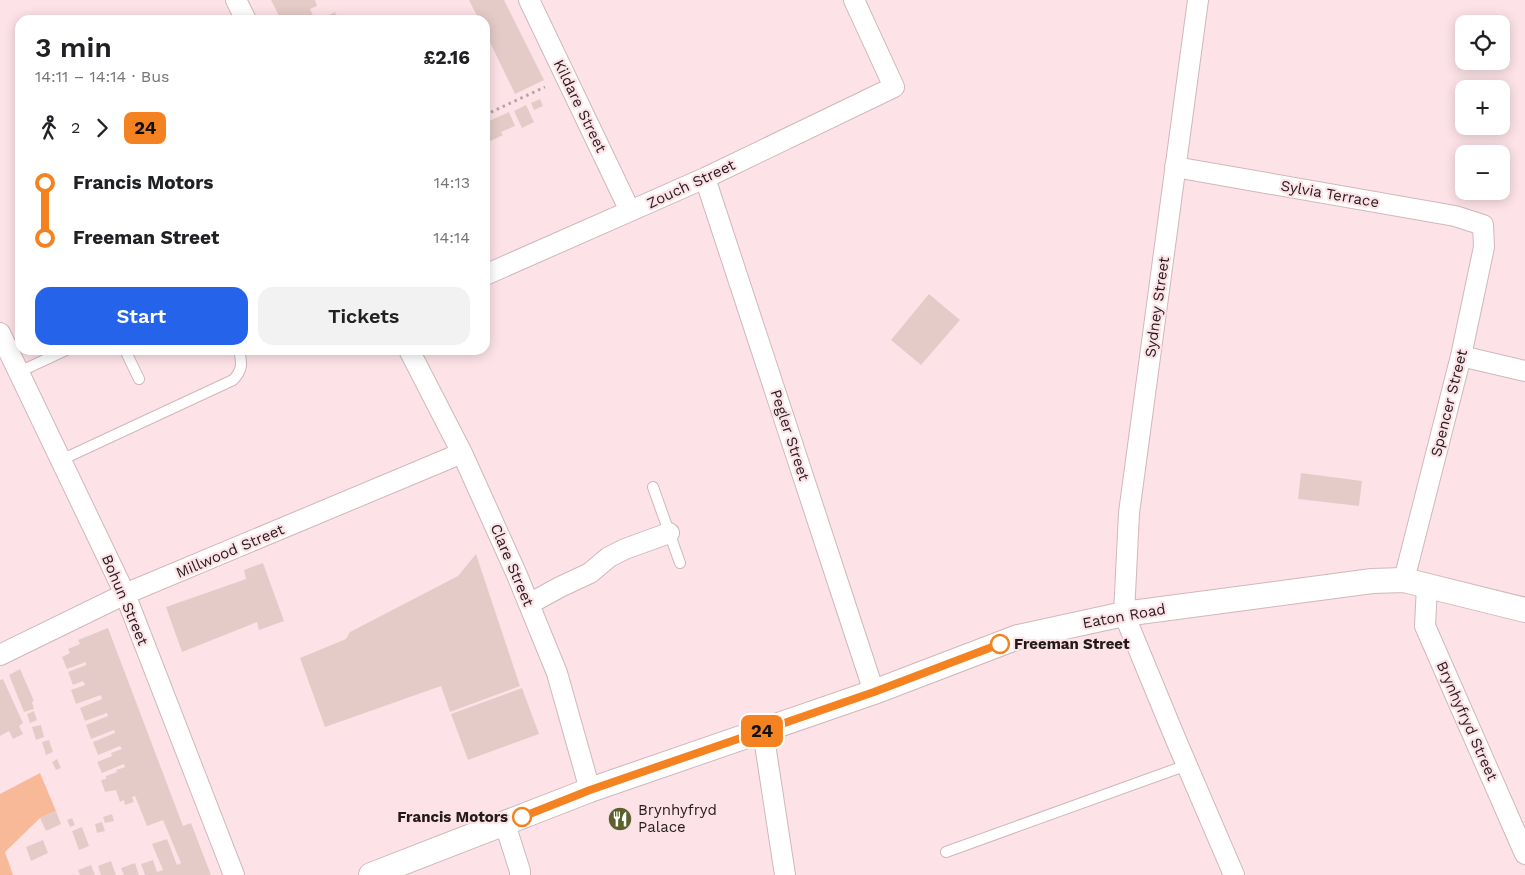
<!DOCTYPE html>
<meta charset="utf-8">
<style>
body{margin:0;font-family:"Work Sans",sans-serif;background:#f2f2f2;color:#202124;height:100vh;display:flex;flex-direction:column;font-size:19px;white-space:nowrap}
*{box-sizing:border-box;margin:0}
p{font-size:16px;color:#757577}
.icon{flex:none;width:28px;height:28px;fill:none;stroke:currentColor;stroke-width:2;stroke-linecap:round;stroke-linejoin:round}
.map{position:relative;flex:1;overflow:hidden}
.drawer{position:absolute;left:15px;top:15px;width:475px;height:340px;display:flex;flex-direction:column;background:#fff;border-radius:15px;box-shadow:0 2px 12px #0003}
.drawer>*{flex:none}
.badge{padding:0 10px;border-radius:8px;font-size:18px;line-height:32px}
.fabs{position:absolute;left:1455px;top:15px;display:grid;gap:10px}
.fabs a{display:grid;place-items:center;width:55px;height:55px;border-radius:10px;background:#fff;box-shadow:0 2px 12px #0003;font-size:25px}
.map>.badge{position:absolute;translate:-50% -50%;box-shadow:0 0 0 2px #fff}
.legs{display:flex;align-items:center;gap:8px;height:55px;padding:0 20px;font-size:16px}
.legs p{margin-inline-start:auto}
.head{display:flex;align-items:center;justify-content:space-between;height:85px;padding:0 20px}
h1{font-size:28px;font-weight:600;line-height:38px}
.button{display:flex;gap:10px;margin-top:auto;padding:10px 20px}
.button a{flex:1;height:58px;border-radius:15px;background:#2563eb;color:#fff;font-size:20px;font-weight:600;line-height:58px;text-align:center}
.button a+a{background:#f2f2f2;color:#202124}
ul{padding:0 20px;list-style:none}
li{display:flex;align-items:center;gap:18px;height:55px;font-size:19px}
li i{display:grid;place-items:center;width:8px;height:100%;margin:0 6px;background:currentColor}
li i::after{content:'';width:12px;height:12px;margin:-6px;border:4px solid;border-radius:50%;background:#fff}
li p{margin-inline-start:auto}
li:first-child i{background:linear-gradient(#0000 50%,currentColor 0)}
li:last-child i{background:linear-gradient(currentColor 50%,#0000 0)}
.map>svg:first-child{display:block}
.green{fill:#f8b999}
.building{fill:#e5cbc8}
.lines{fill:none;stroke-linecap:round;stroke-linejoin:round}
.service-casing{stroke:#d0b7bc;stroke-width:12}
.minor-casing{stroke:#d0b7bc;stroke-width:22}
.tertiary-casing{stroke:#d0b7bc;stroke-width:26}
.path{stroke:#b7a2a6;stroke-width:3;stroke-dasharray:2.5 4;stroke-linecap:butt}
.service{stroke:#fff;stroke-width:10}
.minor{stroke:#fff;stroke-width:20}
.tertiary{stroke:#fff;stroke-width:24}
.line-1-casing{stroke:#fff;stroke-width:11}
.line-1{stroke:#f58220;stroke-width:8}
.stop-1-dot{fill:#fff;stroke:#f58220;stroke-width:2.5}
.labels{text-anchor:middle;dominant-baseline:central;stroke-width:4.5;stroke-linejoin:round;paint-order:stroke}
.street-label{font-size:15px;fill:#231a1c;stroke:#fde3e8}
.stop-label{font-size:15px;font-weight:bold;fill:#231a1c;stroke:#fde3e8;text-anchor:start}
.poi-label{font-size:15px;fill:#231a1c;stroke:#fde3e8;text-anchor:start}
</style>
<div class="map">
<svg width="1525" height="875" viewBox="0 0 1525 875">
<rect width="100%" height="100%" fill="#fde3e8"/>
<path class="green" d="M40,773L56,811L40,818L5,852L13,875H0V794Z"/>
<path class="building" d="M271,0H315L317,6L310,9L315,20H281Z
M469,0H504L544,80L515,94L485,32V20H479Z
M335,12L338,20H319Z
M540,99L543,106L534,110L531,103Z
M526,105L534,122L522,128L514,111Z
M509,112L515,126L501,132L503,135L486,143L485,123Z
M929,294L960,320L921,365L891,340Z
M1301,473L1362,481L1359,506L1298,499Z
M476,554L520,686L450,712L441,686L325,727L300,658L346,639L350,632L458,576Z
M263,563L284,621L259,630L257,622L182,652L166,607L246,579L244,570Z
M108,628L183,826L191,823L211,875H145L141,864L153,860L157,872L163,870L152,844L167,839L177,865L181,863L163,820L147,826L135,796L132,797L134,802L125,805L124,800L120,802L116,790L105,792L101,780L106,779V776L117,772L116,770L125,767L124,764L102,773L97,762L112,756L111,753L122,749L120,746L98,755L93,742L115,733L114,730L91,739L86,725L108,716L107,713L85,721L80,708L102,699L101,695L76,704L71,690L85,685L83,681L73,685L68,672L86,665V662L67,669L62,657L70,653L68,649L80,644L78,640Z
M20,669L34,701L32,702L34,709L24,712L9,675Z
M3,679L23,723L19,726L23,734L13,739L9,731L0,736V680Z
M522,688L539,734L468,760L451,714Z
M34,711L37,720L30,723L27,714Z
M41,725L44,737L36,740L32,727Z
M49,740L53,752L46,755L42,742Z
M57,759L61,768L56,770L52,762Z
M56,811L61,824L46,831L40,818Z
M112,814L114,821L105,823L103,817Z
M72,818L75,825L70,827L67,820Z
M102,822L105,831L97,833L95,824Z
M82,827L89,846L79,850L72,831Z
M43,840L48,853L31,861L26,847Z
M111,861L116,875H101L98,866Z
M135,863L139,875H124L121,868Z
M91,865L95,875H80L78,870Z"/>
<g class="lines">
<g class="service-casing">
<path id="service" d="M125,350L139,379
M19,372L66,350
M61,460L233,380C243,370 242,363 239,350
M653,487L680,563
M946,852L1187,765"/>
</g>
<g class="minor-casing">
<path id="minor" d="M236,0L246,20
M529,0L630,211
M1198,0L1129,513L1124,614L1176,740L1234,875
M1175,167L1455,216L1483,225L1484,247L1461,356L1404,580
M705,178L874,692
M485,275L705,178L894,87L854,0
M0,333L125,594L234,875
M409,350L462,453L517,575L557,673L590,790
M1461,356L1525,371
M1427,586L1425,626L1525,854
M529,604L560,587L590,573L609,557L625,549L669,533
M0,655L125,594L462,453
M763,731L785,875
M505,824L520,871V875"/>
</g>
<g class="tertiary-casing">
<path id="tertiary" d="M371,875L590,790L874,692L1018,637L1124,614L1372,581L1404,580L1525,610"/>
</g>
<path class="path" d="M485,115L545,87"/>
<use href="#service" class="service"/>
<use href="#minor" class="minor"/>
<use href="#tertiary" class="tertiary"/>
</g>
<g class="lines">
<g class="line-1-casing">
<path id="line-1" d="M522,817L590,790L874,692L1000,644"/>
</g>
<use href="#line-1" class="line-1"/>
</g>
<defs>
<g id="restaurant-disc" transform="scale(1.25)"><circle r="9.5" fill="#5b602e" stroke="#fde3e8"/><path d="M-5-6h1v4h1v-4h1v4h1v-4h1v5L-1.5 .5V6h-2V.5L-5-1ZM5-6V6H3V1.5H1.5Q1.5-4 5-6Z" fill="#fff"/></g>
</defs>
<g fill-rule="evenodd">
<use href="#restaurant-disc" x="620" y="819"/>
</g>
<g class="stop-1-dot">
<circle cx="1000" cy="644" r="9"/>
<circle cx="522" cy="817" r="9"/>
</g>
<g class="labels">
<g class="street-label">
<text transform="translate(580 106) rotate(64)">Kildare Street</text>
<text transform="translate(691 184) rotate(-25)">Zouch Street</text>
<text transform="translate(1330 194) rotate(10)">Sylvia Terrace</text>
<text transform="translate(1157 307) rotate(-82)">Sydney Street</text>
<text transform="translate(1449 403) rotate(-76)">Spencer Street</text>
<text transform="translate(790 435) rotate(72)">Pegler Street</text>
<text transform="translate(230 551) rotate(-23)">Millwood Street</text>
<text transform="translate(512 565) rotate(67)">Clare Street</text>
<text transform="translate(125 600) rotate(67)">Bohun Street</text>
<text transform="translate(1124 616) rotate(-10)">Eaton Road</text>
<text transform="translate(1467 721) rotate(66)">Brynhyfryd Street</text>
</g>
<g class="stop-label">
<text x="1014" y="644">Freeman Street</text>
<text x="508" y="817" text-anchor="end">Francis Motors</text>
</g>
<g class="poi-label">
<text x="638" y="810">Brynhyfryd<tspan x="638" dy="17">Palace</tspan></text>
</g>
</g>
</svg>
<div class="fabs">
<a><svg class="icon" aria-label="locate" viewBox="0 0 24 24"><circle cx="12" cy="12" r="6"/><path d="M12 2v4M12 18v4M2 12h4M18 12h4"/></svg></a>
<a>+</a>
<a>−</a>
</div>
<b class="badge" style="left:762px;top:731px;background:#f58220;color:#111">24</b>
<section class="drawer">
<div class="head"><div><h1>3 min</h1><p>14:11 – 14:14 · Bus</p></div><b>£2.16</b></div>
<div class="legs"><svg class="icon" aria-label="walk" viewBox="0 0 24 24"><circle cx="13" cy="4" r="2"/><path d="M13 8l-2 6 4 7M11 14l-3 7M7 12l3-4h3l4 4"/></svg>2<svg class="icon" aria-label="forward" viewBox="0 0 24 24"><path d="M9 5l7 7-7 7"/></svg><b class="badge" style="background:#f58220;color:#111">24</b></div>
<ul>
<li><i style="color:#f58220"></i><b>Francis Motors</b><p>14:13</p></li>
<li><i style="color:#f58220"></i><b>Freeman Street</b><p>14:14</p></li>
</ul>
<div class="button"><a>Start</a><a>Tickets</a></div>
</section>
</div>
